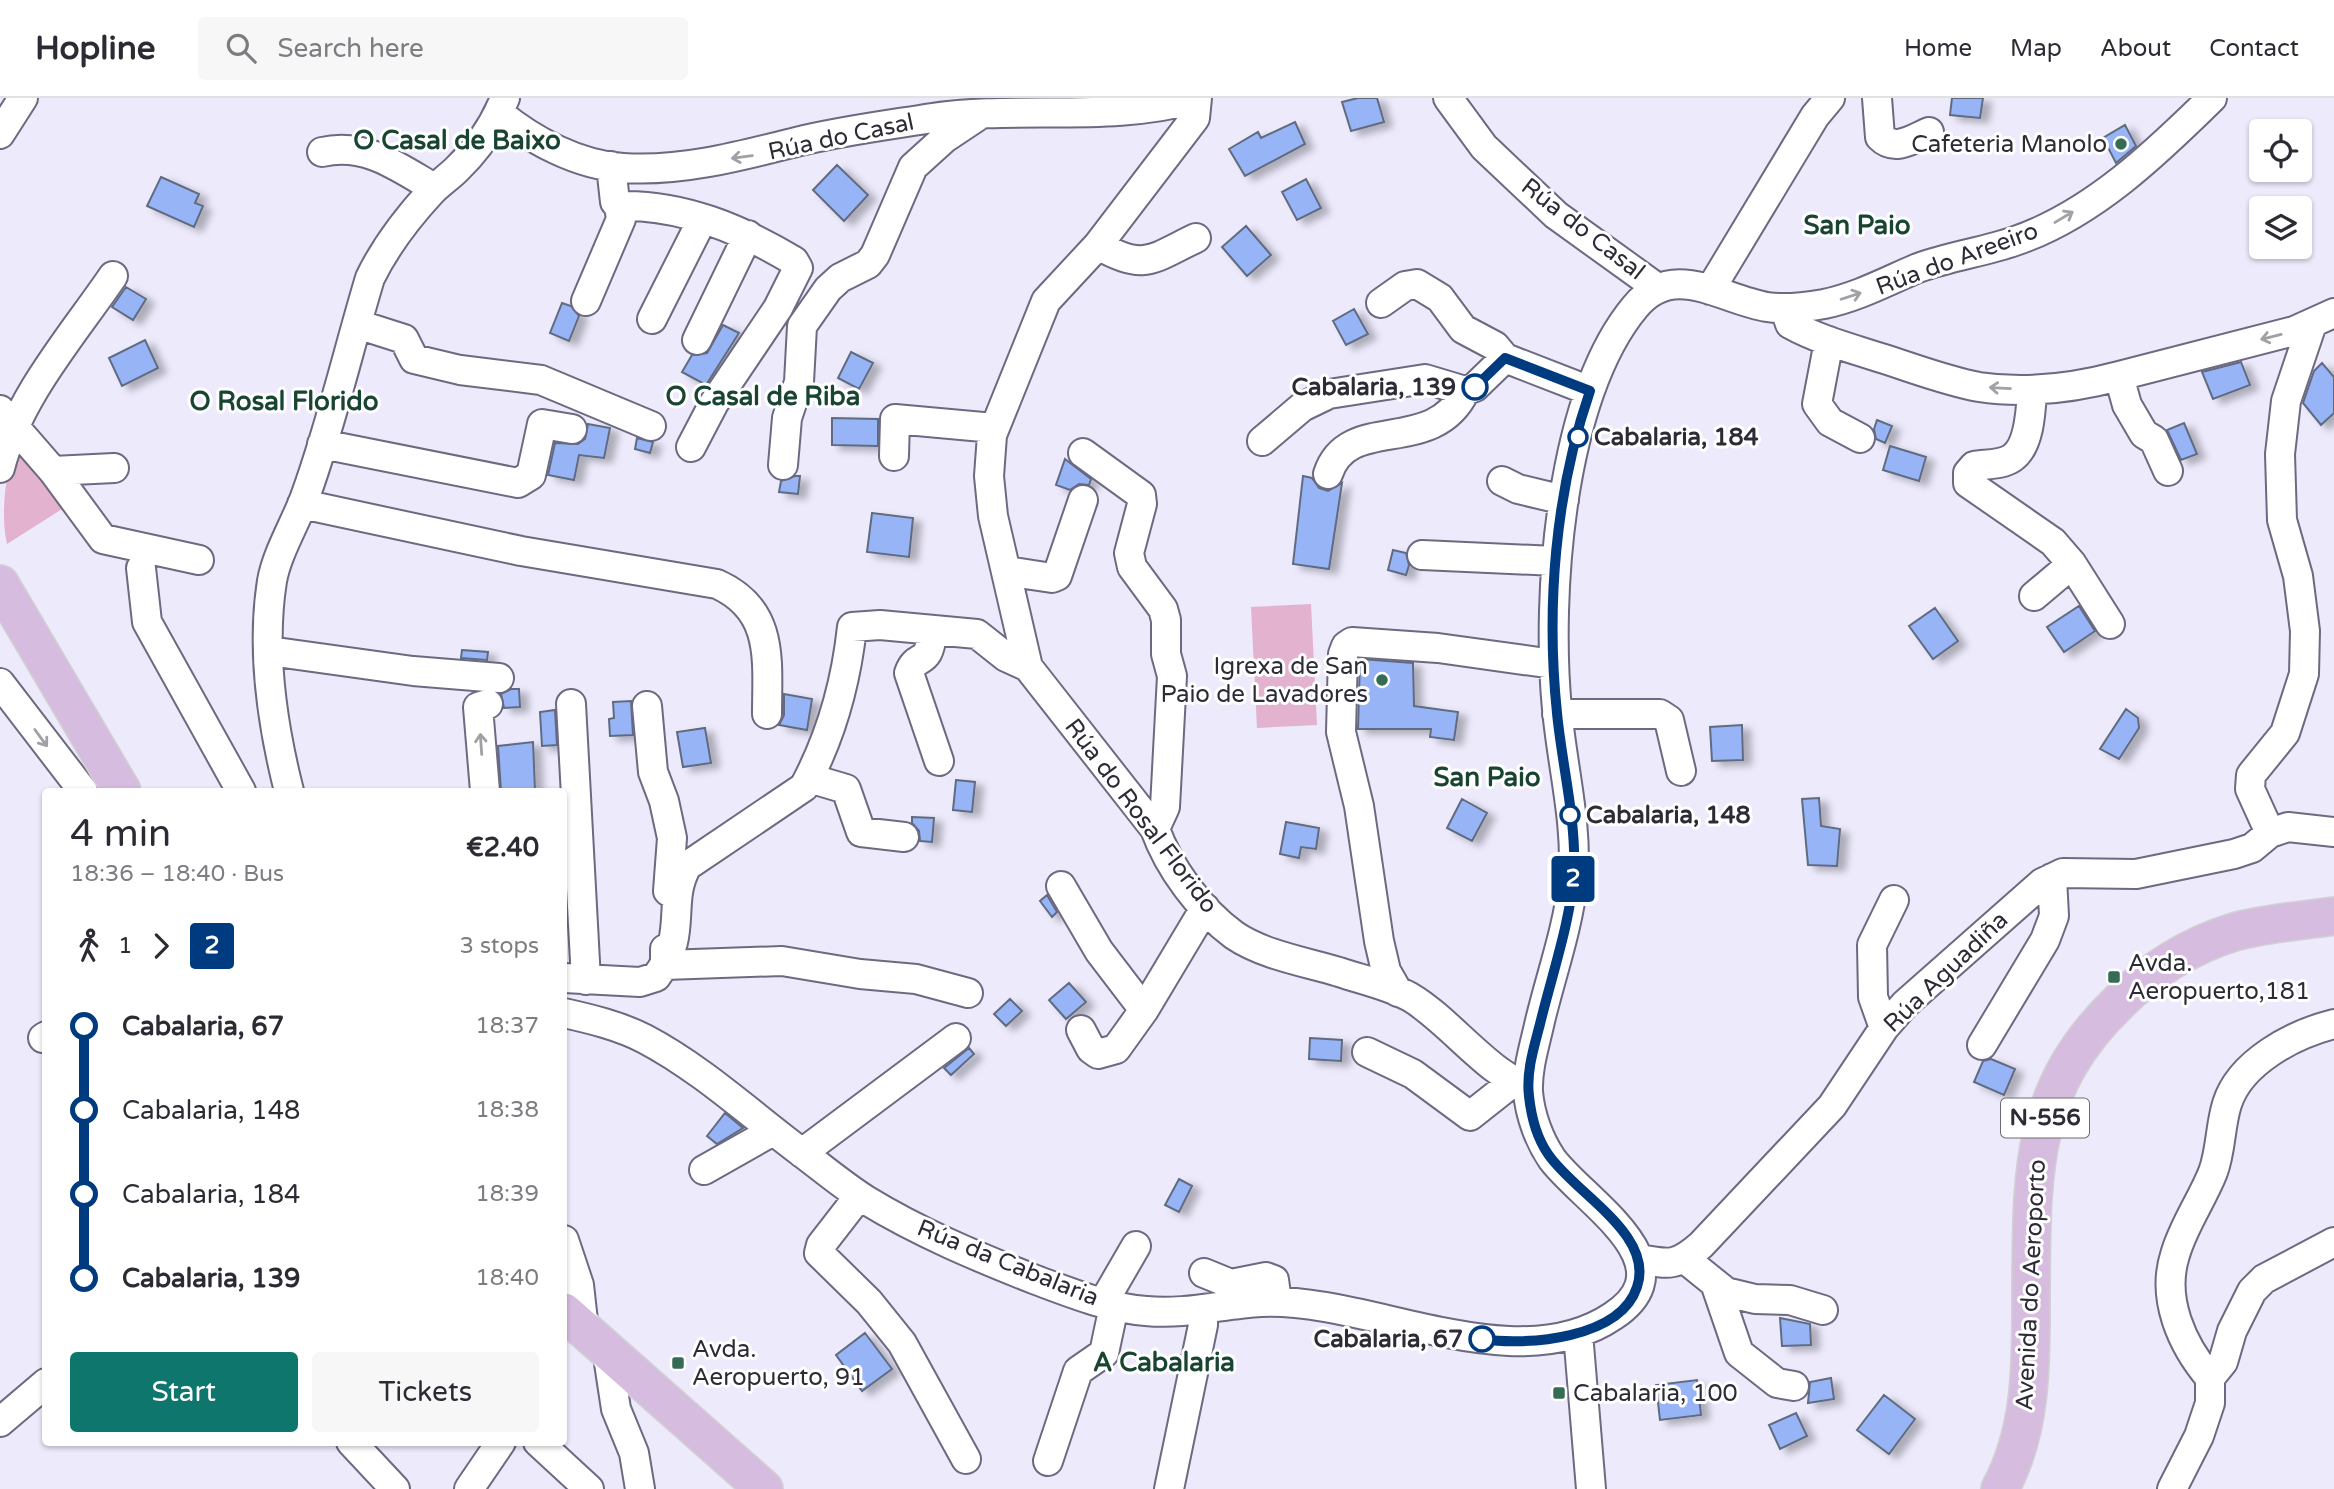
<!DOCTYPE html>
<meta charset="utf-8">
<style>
body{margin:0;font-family:"Varela Round",sans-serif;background:#f7f7f7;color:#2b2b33;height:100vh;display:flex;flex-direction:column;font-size:26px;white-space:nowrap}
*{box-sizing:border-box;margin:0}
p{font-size:23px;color:#7c7c81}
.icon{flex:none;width:38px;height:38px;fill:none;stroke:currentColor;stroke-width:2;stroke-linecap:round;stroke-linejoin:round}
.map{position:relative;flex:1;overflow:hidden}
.sheet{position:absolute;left:42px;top:690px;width:525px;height:658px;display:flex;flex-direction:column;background:#fff;border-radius:7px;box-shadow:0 2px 5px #0004}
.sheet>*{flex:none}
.badge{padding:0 14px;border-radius:5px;font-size:24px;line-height:46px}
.tools{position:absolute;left:2249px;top:21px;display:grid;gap:14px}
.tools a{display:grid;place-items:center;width:63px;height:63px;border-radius:7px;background:#fff;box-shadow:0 2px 5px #0004;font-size:35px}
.map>.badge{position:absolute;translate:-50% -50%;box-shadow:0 0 0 4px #fff}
.legs{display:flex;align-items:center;gap:10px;height:77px;padding:0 28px;font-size:23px}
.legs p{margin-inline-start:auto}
.head{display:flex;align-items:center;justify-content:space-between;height:119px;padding:0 28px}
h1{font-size:38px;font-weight:600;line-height:52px}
.action{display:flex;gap:14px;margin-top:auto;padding:14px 28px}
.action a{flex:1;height:80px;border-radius:7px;background:#0f766e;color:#fff;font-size:28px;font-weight:600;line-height:80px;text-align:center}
.action a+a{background:#f7f7f7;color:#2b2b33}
ul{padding:0 28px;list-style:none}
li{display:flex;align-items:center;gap:24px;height:84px;font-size:26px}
li i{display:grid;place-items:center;width:10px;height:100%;margin:0 9px;background:currentColor}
li i::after{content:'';width:18px;height:18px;margin:-9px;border:5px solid;border-radius:50%;background:#fff}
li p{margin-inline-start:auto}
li:first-child i{background:linear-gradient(#0000 50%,currentColor 0)}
li:last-child i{background:linear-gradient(currentColor 50%,#0000 0)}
header{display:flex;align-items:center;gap:42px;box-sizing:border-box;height:98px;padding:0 35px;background:#fff;border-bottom:2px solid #e1e1e2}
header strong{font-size:33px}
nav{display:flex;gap:38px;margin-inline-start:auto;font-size:24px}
.search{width:490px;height:63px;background:#f7f7f7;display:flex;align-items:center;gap:18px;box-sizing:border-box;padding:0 24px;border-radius:7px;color:#7c7c81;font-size:26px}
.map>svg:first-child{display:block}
.green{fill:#e2b2ce}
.building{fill:#97b5f6;stroke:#606b81;stroke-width:2;filter:url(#shadow)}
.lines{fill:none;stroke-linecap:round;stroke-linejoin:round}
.minor-casing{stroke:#6c6980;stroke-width:32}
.major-casing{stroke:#d1d1d3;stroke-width:40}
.minor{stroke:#fff;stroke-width:28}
.major{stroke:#d6bcdf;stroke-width:37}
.oneway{stroke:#a0a0a5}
.line-1-casing{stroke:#fff;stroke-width:16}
.line-1{stroke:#003b80;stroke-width:10}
.poi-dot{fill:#356c53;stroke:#fff;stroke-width:2.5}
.stop-1-dot{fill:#fff;stroke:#003b80;stroke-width:3.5}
.labels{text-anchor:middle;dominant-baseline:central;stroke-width:6;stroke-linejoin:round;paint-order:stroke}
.shield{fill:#fff;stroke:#6c6b72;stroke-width:2}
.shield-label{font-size:23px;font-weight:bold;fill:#2d2c36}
.street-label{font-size:24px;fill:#2d2c36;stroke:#fff}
.poi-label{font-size:24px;fill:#2d2c36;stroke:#fff;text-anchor:start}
.stop-label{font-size:24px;font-weight:bold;fill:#2d2c36;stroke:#fff;text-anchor:end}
.neighbourhood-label{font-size:26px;font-weight:bold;fill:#184431;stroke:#fff}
</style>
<header>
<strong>Hopline</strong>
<div class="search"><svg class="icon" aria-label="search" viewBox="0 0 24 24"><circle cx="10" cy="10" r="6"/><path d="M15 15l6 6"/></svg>Search here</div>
<nav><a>Home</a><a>Map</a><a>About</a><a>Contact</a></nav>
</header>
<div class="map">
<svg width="2334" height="1391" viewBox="0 0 2334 1391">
<defs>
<filter id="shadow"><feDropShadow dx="8" dy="4.5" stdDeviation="3.5" flood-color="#0004"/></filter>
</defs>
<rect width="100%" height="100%" fill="#eceafb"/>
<path class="green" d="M15,344L70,406L7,446C0,416 6,376 15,344Z
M1311,506L1317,627L1257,630L1251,509Z"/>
<path class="building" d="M1358,0H1377L1384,24L1351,33L1342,4Z
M1952,0H1983L1980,20L1950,17Z
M1295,24L1305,46L1245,78L1229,51L1258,34L1261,40Z
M2125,27L2136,48L2116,65L2103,40Z
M837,67L868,97L844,123L813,92Z
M161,79L199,96L195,105L203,108L194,129L147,108Z
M1306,81L1321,110L1297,122L1282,94Z
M1246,128L1271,157L1247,178L1222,149Z
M126,189L146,201L133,222L112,209Z
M562,205L571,208L579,218L569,243L550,235Z
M1354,211L1368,236L1346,247L1333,223Z
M723,227L739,235L706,287L682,274L692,257L707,255Z
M145,242L158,270L122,288L109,260Z
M851,254L873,265L859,291L838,280Z
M2241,264L2250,287L2213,301L2202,274Z
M2322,265L2334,279V315L2321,327L2303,305L2314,273Z
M832,320L878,321V348L832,347Z
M1877,322L1892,328L1885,345L1876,341L1874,331Z
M2184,325L2197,356L2181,362L2167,332Z
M588,326L610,330L604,360L579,357L574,382L548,377L555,345L578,346L585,341Z
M637,340L653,344L650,355L635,351Z
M1890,348L1926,359L1919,383L1883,372Z
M1065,361L1091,381L1089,387L1079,386L1070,392L1056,387Z
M795,378H800L798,396L779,394L781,383Z
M1303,378L1312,380L1319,390L1328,393L1342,385L1329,471L1293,466Z
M872,415L913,420L909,459L867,454Z
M1393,452L1406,455L1409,467L1406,477L1388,472Z
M2079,508L2095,533L2064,554L2047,529Z
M1935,510L1958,543L1933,561L1909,528Z
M462,552L488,554L487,562L461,560Z
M1360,561L1413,565L1414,608L1458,614L1454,642L1430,639L1431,631H1358Z
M511,591H519L520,609L504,610L501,596Z
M784,596L812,601L807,632L779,627L784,617Z
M631,603L633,637L610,638L609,621L614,620L613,604Z
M2126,611L2138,620L2139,630L2119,661L2100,651Z
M555,612L557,647L542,648L540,614Z
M1742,627L1743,662L1712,663L1710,629Z
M705,630L711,665L683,669L677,634Z
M533,644L535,693H501L498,648Z
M956,682L975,684L972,714L953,712Z
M1819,700L1821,728L1840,731L1837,768L1808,767L1802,701Z
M1462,701L1487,715L1472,743L1447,730Z
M912,719L934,720L932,744L920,743L919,733L912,725Z
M1286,724L1319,730L1316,751L1301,749L1299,760L1280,756Z
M1047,797L1057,814L1052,819L1040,803Z
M1069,885L1086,904L1066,921L1049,902Z
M1010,901L1022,913L1006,928L994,916Z
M1310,940L1342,942L1341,963L1309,961Z
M969,950L974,956L951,977L944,970Z
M1991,961L2015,971L2004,997L1974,984L1983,963Z
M725,1015L743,1030L717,1046L707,1038Z
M1179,1081L1192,1088L1179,1114L1165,1107Z
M1780,1220L1810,1226L1811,1247L1782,1248Z
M865,1235L892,1271L862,1293L836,1257Z
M1831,1280L1834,1301L1808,1305L1810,1284Z
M1697,1282L1701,1317L1660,1322L1656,1287Z
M1884,1297L1915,1321L1889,1356L1857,1332Z
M1796,1315L1807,1338L1780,1351L1769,1327Z"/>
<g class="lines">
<g class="minor-casing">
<path id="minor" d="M1197,0L1195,20L1098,147L1046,203L992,337L989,378L993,418L1028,569L1155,731C1169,770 1200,812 1234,837C1263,857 1306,864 1339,874C1363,882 1388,887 1410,899C1448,921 1491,979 1528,988
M1448,0L1484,49L1556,117L1656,189
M1877,0L1880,39C1895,54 1913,41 1929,34
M499,15C533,43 578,67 623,70C681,74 741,58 796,44C840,33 888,27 932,20C1019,7 1112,25 1197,0
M0,36L23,0
M322,54C366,44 398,69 434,90
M611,68L615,104L619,108C682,106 741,131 794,163L798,170L778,210L714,305L691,349
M1098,147C1144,174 1152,161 1196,140
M1710,192L1815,18L1830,0
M586,203L621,121L619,108
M1381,205L1405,188L1417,186L1440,200L1463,231L1495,248L1505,260L1590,293
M1785,211L1790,226C1819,242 1850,250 1881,260C1913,270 1946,283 1979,289C2025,296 2074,290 2119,278L2294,233L2334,215
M652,221L702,122
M357,226L404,241L414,261L460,272L541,282L651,328
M697,242L748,137
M1829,243L1817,306L1830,324L1860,340
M2119,278L2127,307L2144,336L2154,342L2168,373
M2032,292C2031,311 2030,348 2012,360C2002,367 1985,366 1974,368L1968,375V385L2053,444L2072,466L2110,526
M0,312L53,373L103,441L199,462
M1262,343L1302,309L1329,296L1425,281L1465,293L1475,289L1505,260
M322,346L518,385L531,377L542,326L572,331
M1083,355L1141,397L1142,406L1129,455L1132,469L1163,511L1166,522V556L1172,578L1165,709L1155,731
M894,358L895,321L994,330
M783,367L787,320L799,284L802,228L828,191L840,180L868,166L875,157L913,69L945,40L981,16
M0,370C18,299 72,238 113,178
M53,373L114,370
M1328,376C1348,314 1433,360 1465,293
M1502,383L1518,391L1564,402
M302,406L521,453L717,486C775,512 767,563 767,616
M1422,457L1555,463
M141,470L147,524L241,693
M1006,473L1052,480L1057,478L1083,402
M2034,498L2072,466
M932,534C929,571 917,553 909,575L939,663
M269,553L413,573L499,580
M0,585L83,693
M571,606L586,882
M647,608L653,674L664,703L672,740L668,793
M1557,616H1660L1669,622L1681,673
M809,680L846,691L861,734L904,739
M289,693C272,626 261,552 272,483C277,455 295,426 305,399C331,328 348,253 370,180C386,147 407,120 432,93C440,85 449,79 457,71C478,51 494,27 505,0
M485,693L478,609L488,606
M2270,735L2250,691L2251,677L2285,635L2304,576L2305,533L2298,478L2282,422L2280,356L2286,303L2312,226
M1061,788L1099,853L1144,912
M665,851V867L782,863L860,876L916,881L968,895
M564,880L640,884L656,879C689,836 666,805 687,768L804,689C831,639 846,585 852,529L880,527L977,536L1006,559L1028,569
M1398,894L1386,873L1379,843L1359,708L1341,634L1343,556L1346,548L1352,544L1438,550L1553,566
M564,915C591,921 620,928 645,941C700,970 748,1014 797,1051C820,1068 842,1087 866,1102C920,1135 978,1159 1036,1182C1071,1195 1108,1210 1146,1213C1185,1217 1223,1206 1261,1204C1370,1199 1515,1284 1613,1218C1692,1166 1583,1103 1552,1061C1539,1042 1530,1017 1528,994C1527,970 1535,946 1540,923C1551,877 1568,830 1573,783C1578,726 1562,668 1557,611C1546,498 1560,299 1635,209C1673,162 1720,201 1767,209C1786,212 1806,209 1824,206C1858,199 1887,183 1918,170C1950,158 1984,154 2015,143C2092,117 2156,55 2212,0
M1884,930L1873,899L1872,847L1894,802
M1081,932L1091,951L1098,956L1116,951L1144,912L1205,810
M43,940L46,938
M1982,947L2045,842L2054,818L2052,780
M1367,954L1413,976L1470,1018L1513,984
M802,1055L956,940
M704,1072L773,1033
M859,1098L821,1147L819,1155L869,1204L902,1245L966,1361
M564,1142L579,1187L584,1232
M1640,1161C1670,1167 1677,1168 1701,1147L1832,1008L1884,930L1905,906L2042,785L2063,775L2136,776L2234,756L2252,750L2270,735L2288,729L2334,734
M1685,1161L1726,1194L1755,1201L1790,1202L1823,1212
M1204,1175L1231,1186L1266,1179L1274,1182L1277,1204
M1716,1188L1739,1255L1777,1285L1794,1288
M1103,1205L1136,1148
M1578,1235L1591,1391
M607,1252L616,1311L634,1355L640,1391
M2210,1280C2182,1247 2161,1201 2175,1157C2183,1128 2202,1102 2213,1074C2221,1053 2220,1028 2227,1006C2240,964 2294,936 2334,926
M0,1324L46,1285
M351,1344L395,1391
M538,1344L589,1391
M1048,1363L1078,1273L1104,1255L1114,1208
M469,1391L501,1344
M1169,1391L1203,1227V1211
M2172,1391L2199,1338L2210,1305V1280L2223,1264L2232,1233L2252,1193L2264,1181L2334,1144"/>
</g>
<g class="major-casing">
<path id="major" d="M0,486L122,693
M564,1214L764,1391
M2000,1391C2033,1331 2031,1261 2031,1194C2032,1078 2028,992 2118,905C2151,872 2189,848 2234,834C2266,825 2301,823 2334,818"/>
</g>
<use href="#minor" class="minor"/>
<use href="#major" class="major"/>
</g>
<defs><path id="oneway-shaft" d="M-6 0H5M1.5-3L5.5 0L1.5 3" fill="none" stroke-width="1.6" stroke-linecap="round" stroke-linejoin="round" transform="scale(1.75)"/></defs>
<g class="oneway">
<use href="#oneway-shaft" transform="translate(742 59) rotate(172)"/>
<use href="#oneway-shaft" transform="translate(2064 119) rotate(-31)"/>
<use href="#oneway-shaft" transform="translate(1851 198) rotate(-18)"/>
<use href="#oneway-shaft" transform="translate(2271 239) rotate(166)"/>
<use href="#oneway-shaft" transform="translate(2000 290) rotate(-177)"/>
<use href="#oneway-shaft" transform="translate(41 640) rotate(54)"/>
<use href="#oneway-shaft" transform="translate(481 646) rotate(-94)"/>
</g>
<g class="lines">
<g class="line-1-casing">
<path id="line-1" d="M1475,289L1505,260L1590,293C1555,395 1546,509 1557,615C1562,667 1576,720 1574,772C1571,823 1552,876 1540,926C1534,949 1526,974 1529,998C1531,1017 1537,1040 1548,1056C1574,1095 1655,1136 1637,1189C1620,1241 1527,1248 1482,1241"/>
</g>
<use href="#line-1" class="line-1"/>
</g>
<g class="poi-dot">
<circle cx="2121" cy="46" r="7"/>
<circle cx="1382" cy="582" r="7"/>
<rect x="2107" y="872" width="14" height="14" rx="3.5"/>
<rect x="671" y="1258" width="14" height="14" rx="3.5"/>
<rect x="1552" y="1288" width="14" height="14" rx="3.5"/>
</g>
<g class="stop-1-dot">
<circle cx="1475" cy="289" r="12"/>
<circle cx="1578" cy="339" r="9"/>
<circle cx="1570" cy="717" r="9"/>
<circle cx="1482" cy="1241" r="12"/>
</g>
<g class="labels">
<rect class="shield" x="2001" y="1000.5" width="88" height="39" rx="5"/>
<g class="shield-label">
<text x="2045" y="1020">N-556</text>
</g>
<g class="street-label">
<text transform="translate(841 39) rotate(-12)">Rúa do Casal</text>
<text transform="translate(1583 131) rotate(38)">Rúa do Casal</text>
<text transform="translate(1957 161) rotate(-20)">Rúa do Areeiro</text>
<text transform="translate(1141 718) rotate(53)">Rúa do Rosal Florido</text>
<text transform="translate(1946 874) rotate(-44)">Rúa Aguadiña</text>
<text transform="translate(1008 1165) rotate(22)">Rúa da Cabalaria</text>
<text transform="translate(2031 1187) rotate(-87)">Avenida do Aeroporto</text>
</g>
<g class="poi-label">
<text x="2107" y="46" text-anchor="end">Cafeteria Manolo</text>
<text x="1368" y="568" text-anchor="end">Igrexa de San<tspan x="1368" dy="28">Paio de Lavadores</tspan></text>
<text x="2128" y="865">Avda.<tspan x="2128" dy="28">Aeropuerto,181</tspan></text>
<text x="692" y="1251">Avda.<tspan x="692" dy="28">Aeropuerto, 91</tspan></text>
<text x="1573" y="1295">Cabalaria, 100</text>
</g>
<g class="stop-label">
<text x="1456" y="289">Cabalaria, 139</text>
<text x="1594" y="339" text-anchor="start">Cabalaria, 184</text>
<text x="1586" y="717" text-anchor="start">Cabalaria, 148</text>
<text x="1463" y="1241">Cabalaria, 67</text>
</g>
<g class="neighbourhood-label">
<text x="457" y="42">O Casal de Baixo</text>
<text x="1857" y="127">San Paio</text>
<text x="763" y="298">O Casal de Riba</text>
<text x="284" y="303">O Rosal Florido</text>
<text x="1487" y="679">San Paio</text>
<text x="1164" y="1264">A Cabalaria</text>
</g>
</g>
</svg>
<div class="tools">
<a><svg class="icon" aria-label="locate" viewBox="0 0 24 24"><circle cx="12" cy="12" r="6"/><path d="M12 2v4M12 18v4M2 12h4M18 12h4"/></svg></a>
<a><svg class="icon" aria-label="layers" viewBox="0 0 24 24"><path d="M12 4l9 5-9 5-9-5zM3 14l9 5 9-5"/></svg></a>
</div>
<b class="badge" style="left:1573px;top:781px;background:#003b80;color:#fff">2</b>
<section class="sheet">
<div class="head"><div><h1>4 min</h1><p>18:36 – 18:40 · Bus</p></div><b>€2.40</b></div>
<div class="legs"><svg class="icon" aria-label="walk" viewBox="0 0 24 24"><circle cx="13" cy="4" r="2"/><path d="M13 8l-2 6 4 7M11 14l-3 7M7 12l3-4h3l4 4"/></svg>1<svg class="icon" aria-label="forward" viewBox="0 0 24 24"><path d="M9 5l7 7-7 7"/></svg><b class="badge" style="background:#003b80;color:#fff">2</b><p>3 stops</p></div>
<ul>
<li><i style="color:#003b80"></i><b>Cabalaria, 67</b><p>18:37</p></li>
<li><i style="color:#003b80"></i><span>Cabalaria, 148</span><p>18:38</p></li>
<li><i style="color:#003b80"></i><span>Cabalaria, 184</span><p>18:39</p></li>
<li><i style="color:#003b80"></i><b>Cabalaria, 139</b><p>18:40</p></li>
</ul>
<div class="action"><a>Start</a><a>Tickets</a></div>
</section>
</div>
